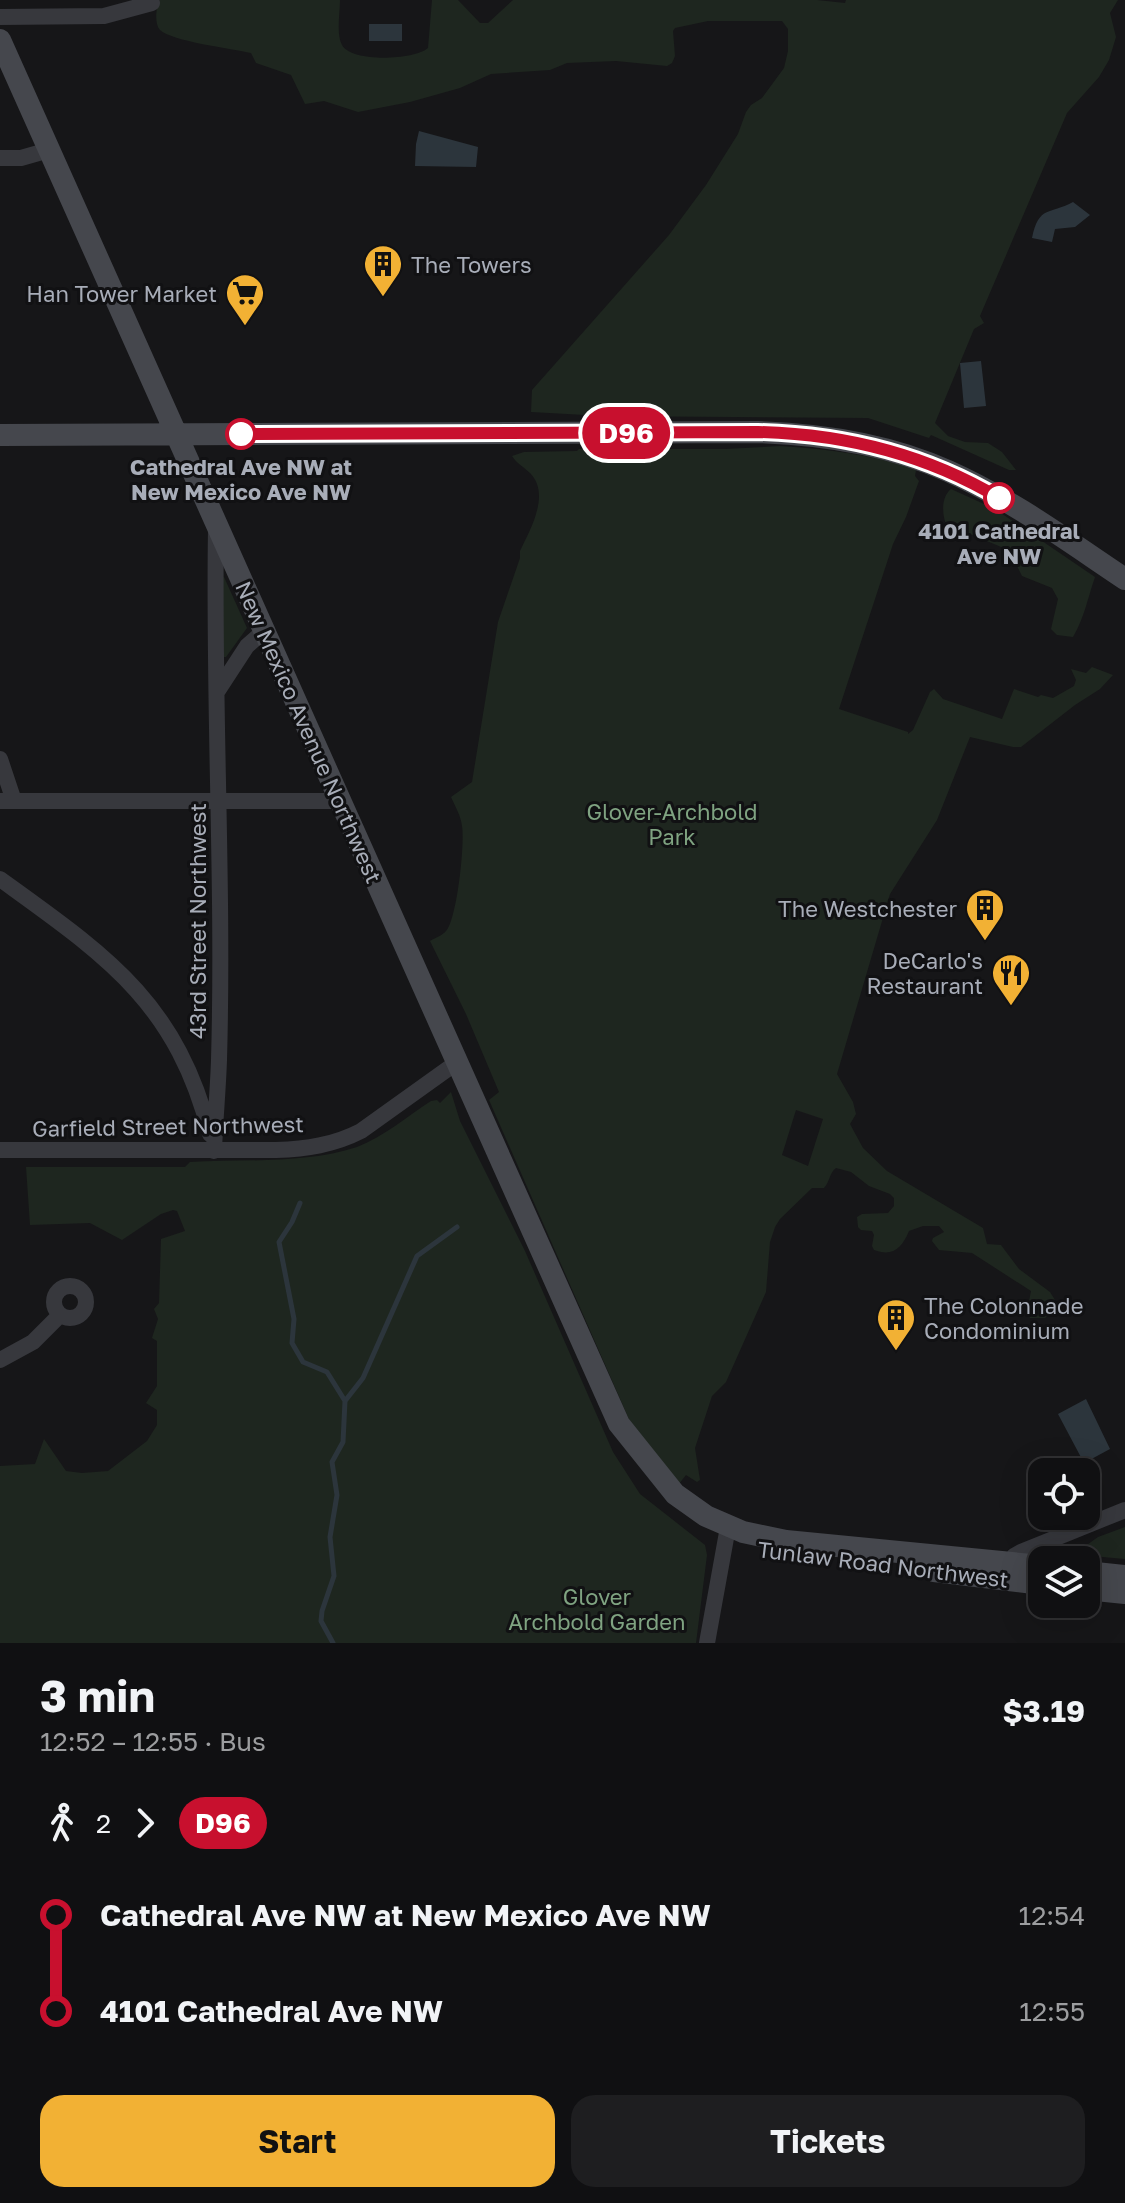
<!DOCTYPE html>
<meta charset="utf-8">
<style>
body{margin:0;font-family:"Golos Text",sans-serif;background:#1e1e20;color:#f1f3f6;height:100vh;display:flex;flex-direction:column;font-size:30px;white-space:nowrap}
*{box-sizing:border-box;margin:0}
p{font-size:26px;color:#9c9d9f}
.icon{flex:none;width:44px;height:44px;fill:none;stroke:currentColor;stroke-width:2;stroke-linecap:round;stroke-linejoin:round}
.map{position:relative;height:1643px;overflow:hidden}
.sheet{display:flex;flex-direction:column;background:#101012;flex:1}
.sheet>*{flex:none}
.badge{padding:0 16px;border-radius:26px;font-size:28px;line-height:52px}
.tools{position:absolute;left:1028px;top:1458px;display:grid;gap:16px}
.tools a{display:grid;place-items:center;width:72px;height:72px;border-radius:16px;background:#101012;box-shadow:0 8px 32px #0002,0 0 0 2px #303032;font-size:40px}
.map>.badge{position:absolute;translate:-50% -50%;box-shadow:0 0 0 4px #fff}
.legs{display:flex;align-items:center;gap:12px;height:88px;padding:0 40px;font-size:26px}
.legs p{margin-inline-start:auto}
.summary{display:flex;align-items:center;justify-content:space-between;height:136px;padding:0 40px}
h1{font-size:44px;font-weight:700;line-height:60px}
.primary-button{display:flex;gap:16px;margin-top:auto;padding:16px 40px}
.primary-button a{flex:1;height:92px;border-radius:24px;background:#f2b134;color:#111;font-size:32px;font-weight:700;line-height:92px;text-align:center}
.primary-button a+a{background:#1e1e20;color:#f1f3f6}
ul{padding:0 40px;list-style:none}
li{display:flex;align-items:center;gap:28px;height:96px;font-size:30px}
li i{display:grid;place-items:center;width:12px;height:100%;margin:0 10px;background:currentColor}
li i::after{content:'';width:20px;height:20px;margin:-10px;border:6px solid;border-radius:50%;background:#101012}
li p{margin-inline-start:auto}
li:first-child i{background:linear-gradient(#0000 50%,currentColor 0)}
li:last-child i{background:linear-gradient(currentColor 50%,#0000 0)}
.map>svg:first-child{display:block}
.green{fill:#1e261f;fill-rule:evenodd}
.water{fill:#2c353c}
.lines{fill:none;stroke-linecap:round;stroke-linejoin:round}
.stream{stroke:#2c353c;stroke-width:5}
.street{stroke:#37383d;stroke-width:16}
.secondary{stroke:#45474d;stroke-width:22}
.line-1-casing{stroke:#fff;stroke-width:18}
.line-1{stroke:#c8102e;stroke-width:12}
.stop-1-dot{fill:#fff;stroke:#c8102e;stroke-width:4}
.labels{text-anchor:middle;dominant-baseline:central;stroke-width:6;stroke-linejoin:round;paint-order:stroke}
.poi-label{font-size:22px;fill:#a8adb8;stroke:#111113;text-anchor:end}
.stop-label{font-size:22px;font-weight:bold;fill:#a8adb8;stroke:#111113}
.street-label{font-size:22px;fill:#a8adb8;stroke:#111113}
.park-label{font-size:22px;fill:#7fa381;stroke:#111113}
</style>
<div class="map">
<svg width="1125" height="1643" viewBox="0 0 1125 1643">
<rect width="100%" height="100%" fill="#161618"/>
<path class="green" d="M160,0H340C340,13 336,34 342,45C352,63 414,60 428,48L432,0H458L480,23H488L513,0H817L845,3L846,0H1118L1110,13L1116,37L1109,60L1099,77L1067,113L980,316L984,323L974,329L935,423L948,436L965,442L988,443L1002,452L1016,470H1009L931,435L929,438L868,418L603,416L531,412L532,390L669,235L706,185L738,134L746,112L751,105L762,98L784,68L788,51V29L782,21H708L675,28L673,31L675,56L672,63L667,66L616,61L567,63L550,70L491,74L460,88L410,102L358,112L324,101L305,104L291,75L256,63L251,53C233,49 171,41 160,30C154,23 156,7 160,0Z
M780,446C826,449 873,454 916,470L915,476L919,481L906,517L893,544L839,709L908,732V734L913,730L930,692L934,689L943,699L1002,719L1014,689L1038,697L1041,695L1053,698L1074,686L1076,680L1071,669L1086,673L1092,667L1113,675L1100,689L1075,705L1021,747H1013L970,737L937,820L890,894L837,1074L853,1102L856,1114L850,1124L863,1148L887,1171L983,1228L987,1244L1001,1245L1019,1269L1050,1292L1055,1300L1053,1311L1045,1318H1030L1027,1312L1031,1291L972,1253L939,1250L932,1241L933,1238L944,1232L939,1226H923L909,1231C902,1248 893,1257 874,1250L872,1246L874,1235L872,1231L861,1230L858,1227L857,1217L862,1214L888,1213L894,1206V1198L890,1194L869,1186L851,1172L836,1168C829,1173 830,1182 824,1188H812L780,1219L775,1227L770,1242L766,1292L726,1382L712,1396L695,1448L700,1480L697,1482L686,1475L675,1489L635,1433L489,1100L499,1092L466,1014L430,941C435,938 443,935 446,931C457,919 465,843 462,826C461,816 455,806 451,797L472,782L498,622L520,558V551C530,530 551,494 530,473C524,467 517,464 512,456L524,452L577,451L579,449H726ZM796,1110L823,1119L808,1166L782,1155Z
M951,489L995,509L1095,577C1087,600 1085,616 1073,637L1057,635L1051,629L1058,599L1052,588L1022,576L1017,566L1011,561L1010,553L1006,549L946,524C942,514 941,497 951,489Z
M224,577L247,628L226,657H223L221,578Z
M451,1092L460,1121L525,1251L613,1452L640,1494L705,1545L707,1555L696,1643H0V1466L35,1464L44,1439L66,1471L82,1473L108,1471L147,1441L157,1425V1410L146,1403L157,1386V1341L152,1338L158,1319L154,1309L159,1303L161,1239L185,1231L177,1211L173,1210L161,1214L122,1240L90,1223L30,1225L26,1167H185L190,1162C244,1159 306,1164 357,1147C383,1137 408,1116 431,1101L437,1100L440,1103Z
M1125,1527V1559L1092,1556L1085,1552L1084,1547L1098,1537Z"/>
<path class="water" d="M369,24H402V41H369Z
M419,131L478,147L476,167L415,166L416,144Z
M1073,202L1090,215L1075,227L1055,229L1052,242L1032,238C1039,205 1049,215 1073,202Z
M981,361L986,406L964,408L960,363Z
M1086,1399L1110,1449L1084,1463L1058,1414Z"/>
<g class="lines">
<path class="stream" d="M300,1203L292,1222L279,1242L294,1319L292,1343L303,1362L327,1372L345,1401
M333,1643L321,1621L322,1611L334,1576L330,1537L337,1495L332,1462L343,1442L345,1401L363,1378L417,1256L457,1227"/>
<path class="street" d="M0,17L104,16L152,3
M0,158H21L49,150
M217,692L247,646L264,631
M0,759L14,801
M0,801H339
M0,879C105,955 176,1001 210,1134
M0,1150H276C306,1149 334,1145 361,1131L456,1063
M214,1151C215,1121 218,1090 219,1060C224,883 213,706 216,529
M54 1302a16 16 0 1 1 32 0a16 16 0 1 1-32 0Z
M0,1360L33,1342L60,1315
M1008,1568L1014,1556L1021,1552L1125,1510
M707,1643L728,1527"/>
<path class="secondary" d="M0,40L619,1424L675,1494L706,1516L743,1532L786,1541L1042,1566
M0,435L758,432C823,434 888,444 948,471C1011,499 1068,541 1125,579
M934,1571L1042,1584
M1086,1572L1125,1576
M1086,1589L1125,1593"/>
</g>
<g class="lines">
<g class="line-1-casing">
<path id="line-1" d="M241,434L758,432C844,434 925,454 999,498"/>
</g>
<use href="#line-1" class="line-1"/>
</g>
<defs>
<g id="building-pin" transform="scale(2)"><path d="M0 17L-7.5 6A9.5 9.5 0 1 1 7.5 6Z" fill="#f2b134" stroke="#111113"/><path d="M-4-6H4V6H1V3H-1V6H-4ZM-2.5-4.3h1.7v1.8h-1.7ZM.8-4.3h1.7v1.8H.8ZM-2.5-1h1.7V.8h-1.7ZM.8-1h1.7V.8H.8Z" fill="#111"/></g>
<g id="supermarket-pin" transform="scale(2)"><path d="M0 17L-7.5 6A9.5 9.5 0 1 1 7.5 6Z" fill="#f2b134" stroke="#111113"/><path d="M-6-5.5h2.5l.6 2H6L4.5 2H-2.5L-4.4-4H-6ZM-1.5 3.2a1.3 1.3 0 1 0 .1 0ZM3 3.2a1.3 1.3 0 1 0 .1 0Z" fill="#111"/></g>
<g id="restaurant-pin" transform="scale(2)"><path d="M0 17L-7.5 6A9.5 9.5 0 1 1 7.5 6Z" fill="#f2b134" stroke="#111113"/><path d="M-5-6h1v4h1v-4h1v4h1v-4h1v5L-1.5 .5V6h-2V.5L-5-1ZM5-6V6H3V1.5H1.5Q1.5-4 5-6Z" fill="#111"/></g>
</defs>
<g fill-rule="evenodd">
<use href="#building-pin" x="383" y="264"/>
<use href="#supermarket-pin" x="245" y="293"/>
<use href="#building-pin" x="985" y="908"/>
<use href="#restaurant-pin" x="1011" y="973"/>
<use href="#building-pin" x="896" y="1318"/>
</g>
<g class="stop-1-dot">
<circle cx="241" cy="434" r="14"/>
<circle cx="999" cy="498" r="14"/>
</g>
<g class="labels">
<g class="poi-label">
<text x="411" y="264" text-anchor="start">The Towers</text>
<text x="217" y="293">Han Tower Market</text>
<text x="957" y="908">The Westchester</text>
<text x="983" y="960">DeCarlo's<tspan x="983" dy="25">Restaurant</tspan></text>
<text x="924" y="1305" text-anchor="start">The Colonnade<tspan x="924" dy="25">Condominium</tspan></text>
</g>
<g class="stop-label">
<text x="241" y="466">Cathedral Ave NW at<tspan x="241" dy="25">New Mexico Ave NW</tspan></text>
<text x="999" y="530">4101 Cathedral<tspan x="999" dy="25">Ave NW</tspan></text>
</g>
<g class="street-label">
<text transform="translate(309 732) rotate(66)">New Mexico Avenue Northwest</text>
<text transform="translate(197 921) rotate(-90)">43rd Street Northwest</text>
<text transform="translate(168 1126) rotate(-1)">Garfield Street Northwest</text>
<text transform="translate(883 1564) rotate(7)">Tunlaw Road Northwest</text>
</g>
<g class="park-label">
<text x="672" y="811">Glover-Archbold<tspan x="672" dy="25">Park</tspan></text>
<text x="597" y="1596">Glover<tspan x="597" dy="25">Archbold Garden</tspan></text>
</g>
</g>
</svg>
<div class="tools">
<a><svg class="icon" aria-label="locate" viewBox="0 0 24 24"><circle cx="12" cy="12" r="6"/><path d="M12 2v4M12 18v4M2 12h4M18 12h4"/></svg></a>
<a><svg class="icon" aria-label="layers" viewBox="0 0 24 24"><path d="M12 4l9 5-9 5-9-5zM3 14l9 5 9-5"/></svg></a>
</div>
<b class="badge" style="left:626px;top:433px;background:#c8102e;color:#fff">D96</b>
</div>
<section class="sheet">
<div class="summary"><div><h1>3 min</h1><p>12:52 – 12:55 · Bus</p></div><b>$3.19</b></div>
<div class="legs"><svg class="icon" aria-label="walk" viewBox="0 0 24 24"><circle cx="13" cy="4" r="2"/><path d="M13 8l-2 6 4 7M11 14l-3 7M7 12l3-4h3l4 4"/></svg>2<svg class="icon" aria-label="forward" viewBox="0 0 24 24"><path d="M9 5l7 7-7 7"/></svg><b class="badge" style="background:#c8102e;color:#fff">D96</b></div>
<ul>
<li><i style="color:#c8102e"></i><b>Cathedral Ave NW at New Mexico Ave NW</b><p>12:54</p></li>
<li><i style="color:#c8102e"></i><b>4101 Cathedral Ave NW</b><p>12:55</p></li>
</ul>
<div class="primary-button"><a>Start</a><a>Tickets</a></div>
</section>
